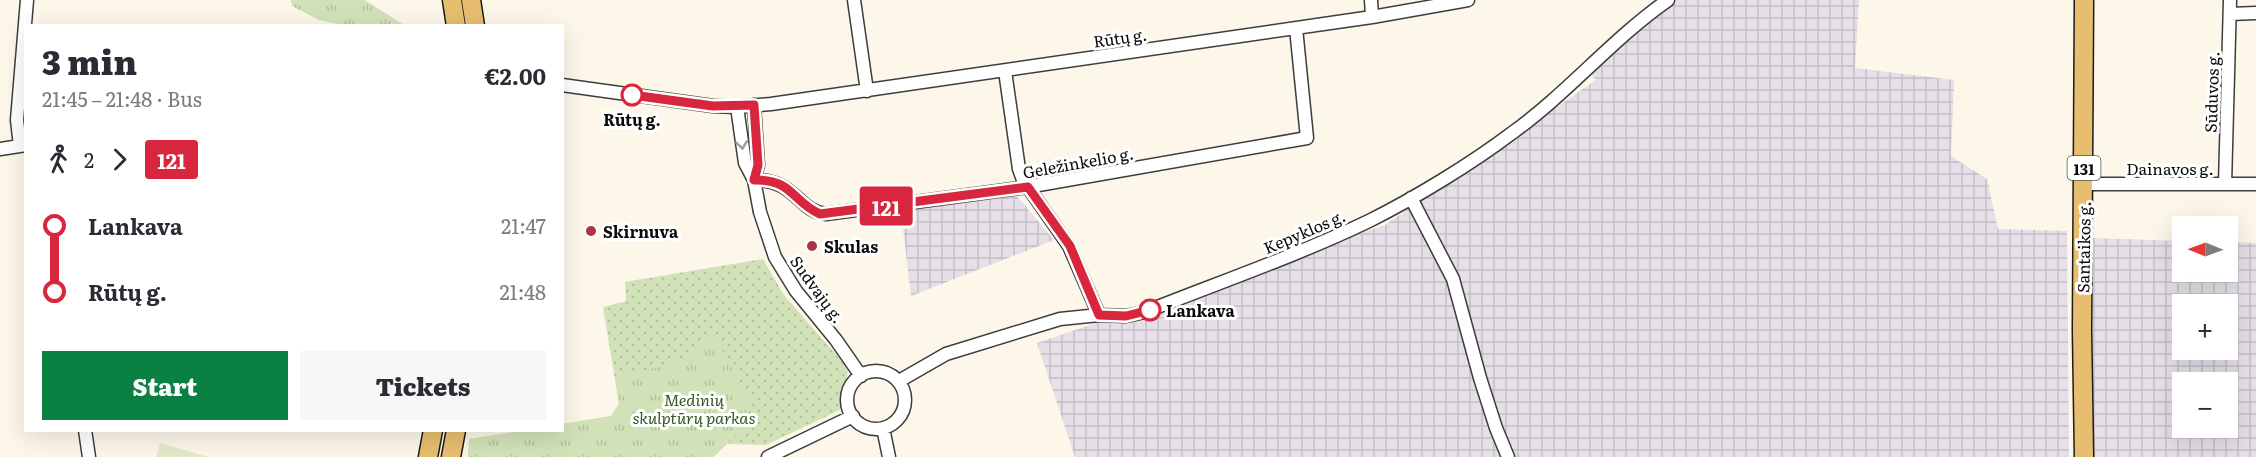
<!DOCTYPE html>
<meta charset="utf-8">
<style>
body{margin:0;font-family:Literata,serif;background:#f7f7f7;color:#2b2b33;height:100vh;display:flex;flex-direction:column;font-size:22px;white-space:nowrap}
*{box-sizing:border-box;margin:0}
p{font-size:20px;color:#7c7c81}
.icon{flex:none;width:33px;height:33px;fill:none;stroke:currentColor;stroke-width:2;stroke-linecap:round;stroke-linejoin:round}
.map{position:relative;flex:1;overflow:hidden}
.side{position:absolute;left:24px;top:24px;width:540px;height:408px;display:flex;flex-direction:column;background:#fff;border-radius:0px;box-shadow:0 6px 24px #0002}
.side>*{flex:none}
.badge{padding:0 12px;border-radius:4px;font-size:21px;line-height:39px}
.needle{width:39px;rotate:271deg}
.fabs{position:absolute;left:2172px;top:216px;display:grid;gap:12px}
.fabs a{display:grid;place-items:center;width:66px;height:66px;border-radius:0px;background:#fff;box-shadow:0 6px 24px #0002;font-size:30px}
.map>.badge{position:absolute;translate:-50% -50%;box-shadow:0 0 0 3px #fff}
.legs{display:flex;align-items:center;gap:9px;height:66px;padding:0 18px;font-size:20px}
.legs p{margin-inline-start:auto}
.overview{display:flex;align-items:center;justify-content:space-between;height:102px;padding:0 18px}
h1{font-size:33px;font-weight:800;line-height:45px}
.button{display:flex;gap:12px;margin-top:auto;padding:12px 18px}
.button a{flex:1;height:69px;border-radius:0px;background:#0b8043;color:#fff;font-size:24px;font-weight:800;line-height:69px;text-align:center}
.button a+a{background:#f7f7f7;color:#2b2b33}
ul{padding:0 18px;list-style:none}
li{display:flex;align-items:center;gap:21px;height:66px;font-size:22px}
li i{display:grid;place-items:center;width:9px;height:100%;margin:0 8px;background:currentColor}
li i::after{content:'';width:15px;height:15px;margin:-8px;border:4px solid;border-radius:50%;background:#fff}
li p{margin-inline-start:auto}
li:first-child i{background:linear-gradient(#0000 50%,currentColor 0)}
li:last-child i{background:linear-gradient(currentColor 50%,#0000 0)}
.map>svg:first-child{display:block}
.industrial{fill:url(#industrial-grid);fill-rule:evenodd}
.grass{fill:url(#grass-dots)}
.park{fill:url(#park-tufts)}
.pitch{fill:#e2eac9}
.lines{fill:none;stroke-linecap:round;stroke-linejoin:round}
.minor-casing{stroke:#3d3d3d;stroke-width:15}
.primary-casing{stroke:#1b1b1b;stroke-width:21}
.minor{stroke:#fff;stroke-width:12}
.primary{stroke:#e7be6f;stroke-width:18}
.oneway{stroke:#9d9d9d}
.line-1-casing{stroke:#fff;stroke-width:14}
.line-1{stroke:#d7263d;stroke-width:9}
.stop-1-dot{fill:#fff;stroke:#d7263d;stroke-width:3}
.poi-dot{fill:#a83445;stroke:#fff;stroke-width:2}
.labels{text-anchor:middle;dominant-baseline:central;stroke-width:6;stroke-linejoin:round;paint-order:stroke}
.shield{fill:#fff;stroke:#545454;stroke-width:1.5}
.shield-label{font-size:15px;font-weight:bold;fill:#0a0a0a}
.street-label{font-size:16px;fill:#0a0a0a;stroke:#fff}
.stop-label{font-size:16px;font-weight:bold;fill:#0a0a0a;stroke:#fff}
.poi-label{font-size:16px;font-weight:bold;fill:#0a0a0a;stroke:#fff;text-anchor:start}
.park-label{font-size:16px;font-style:italic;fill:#345823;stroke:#fff}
</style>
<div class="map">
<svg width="2256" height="457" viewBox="0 0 2256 457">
<defs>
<pattern id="industrial-grid" width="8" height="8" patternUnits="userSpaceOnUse" patternTransform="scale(1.5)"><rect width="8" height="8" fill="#e6dfe8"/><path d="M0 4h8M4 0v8" fill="none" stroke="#c4bec6"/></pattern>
<pattern id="grass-dots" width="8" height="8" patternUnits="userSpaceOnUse" patternTransform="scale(1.5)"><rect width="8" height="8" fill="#d2e2b8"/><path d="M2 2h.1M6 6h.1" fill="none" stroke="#b3c19d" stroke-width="1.8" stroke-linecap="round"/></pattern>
<pattern id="park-tufts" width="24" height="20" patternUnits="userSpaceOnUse" patternTransform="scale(1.5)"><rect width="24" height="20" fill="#d2e2b8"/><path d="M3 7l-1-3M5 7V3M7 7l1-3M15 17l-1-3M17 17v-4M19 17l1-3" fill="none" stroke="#b3c19d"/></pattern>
</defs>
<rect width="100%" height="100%" fill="#fcf7e9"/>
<path class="industrial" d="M1654,0H1859L1855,68L1954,80L1951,156L1987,179L1998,229L2067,231L2069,457H1075L1037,343L1385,225L1596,80L1583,66Z
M1017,196L1054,240L911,296L901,211Z
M2092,238L2182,241V272H2228V242L2256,243V457H2093ZM2182,304H2228V350H2182ZM2182,382H2228V428H2182Z"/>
<path class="grass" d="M763,259L784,295L840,359L848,371L844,396L840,410L766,445L727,444L713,457H468L469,439L522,431L562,430L563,424L611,416L619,404L603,307L626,301L625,282Z"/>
<path class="park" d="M291,0H365L404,25H342L319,20L292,6Z
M713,333L757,414L713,457H468L469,439L522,431L562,430L563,424L611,416L619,404L615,377L670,365L680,360Z"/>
<path class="pitch" d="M160,443L209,457H156Z"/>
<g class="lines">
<g class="minor-casing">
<path id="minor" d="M854,0L867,91
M1371,0L1372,17
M2230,14L2256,13
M1005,71L1019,169L1023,180L1069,246L1099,315
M562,85L713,106L737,107L771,104L1372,17L1468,0
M754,105L758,165L754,180
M737,107L745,163L754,180L760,212L775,257L796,291L836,340L861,376
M20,146L17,120L27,0
M0,149L26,145
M754,180C796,179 798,212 826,214L1027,187L1307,138L1296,28
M2084,184H2256
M2225,184L2230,0
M1411,198L1453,279L1480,378L1496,428L1508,457
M847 400a29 29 0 1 1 58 0a29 29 0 1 1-58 0Z
M899,381L946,354L1060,319L1099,315L1126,316L1145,312C1220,282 1296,256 1369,221C1415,198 1471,164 1512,133C1568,93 1612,39 1668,0
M883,428L889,457
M85,430L89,457
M768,457L853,416"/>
</g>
<g class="primary-casing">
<path id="primary" d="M452,0L456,26
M471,0L475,26
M428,457L433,430
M451,457L456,430
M2084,457L2082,330L2084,0"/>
</g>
<use href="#minor" class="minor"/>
<use href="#primary" class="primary"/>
</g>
<defs><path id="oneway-chevron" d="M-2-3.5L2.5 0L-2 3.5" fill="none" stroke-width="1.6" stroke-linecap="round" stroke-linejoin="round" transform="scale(1.5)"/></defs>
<use class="oneway" href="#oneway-chevron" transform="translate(742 145) rotate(82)"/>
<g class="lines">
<g class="line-1-casing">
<path id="line-1" d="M632,95L713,106L754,105L758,165L754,180C793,179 792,202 820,214L1028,187L1070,246L1099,315L1126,316L1150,310"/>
</g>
<use href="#line-1" class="line-1"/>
</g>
<g class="stop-1-dot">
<circle cx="632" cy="95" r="10"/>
<circle cx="1150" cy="310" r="10"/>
</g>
<g class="poi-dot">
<circle cx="591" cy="231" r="6"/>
<circle cx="812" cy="246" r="6"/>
</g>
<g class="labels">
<rect class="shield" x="2067.5" y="156" width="33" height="24" rx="4.5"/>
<g class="shield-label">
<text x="2084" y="168">131</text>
</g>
<g class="street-label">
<text transform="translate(1120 37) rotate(-8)">Rūtų g.</text>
<text transform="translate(2211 92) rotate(-88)">Sūduvos g.</text>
<text transform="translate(1078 162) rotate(-10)">Geležinkelio g.</text>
<text x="2170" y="168">Dainavos g.</text>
<text transform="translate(1304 231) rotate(-23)">Kepyklos g.</text>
<text transform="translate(2083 247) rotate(-89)">Santaikos g.</text>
<text transform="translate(818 289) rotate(54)">Sudvajų g.</text>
</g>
<g class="stop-label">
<text x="632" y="119">Rūtų g.</text>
<text x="1166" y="310" text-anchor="start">Lankava</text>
</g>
<g class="poi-label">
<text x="603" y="231">Skirnuva</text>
<text x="824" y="246">Skulas</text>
</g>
<g class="park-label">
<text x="694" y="399">Medinių<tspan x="694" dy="18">skulptūrų parkas</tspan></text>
</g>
</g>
</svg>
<div class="fabs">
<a><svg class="needle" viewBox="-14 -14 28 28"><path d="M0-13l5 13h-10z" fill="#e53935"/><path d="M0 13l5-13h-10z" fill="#7c7c81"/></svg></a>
<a>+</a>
<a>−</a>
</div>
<b class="badge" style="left:886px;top:206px;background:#d7263d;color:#fff">121</b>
<section class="side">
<div class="overview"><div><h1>3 min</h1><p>21:45 – 21:48 · Bus</p></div><b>€2.00</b></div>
<div class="legs"><svg class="icon" aria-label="walk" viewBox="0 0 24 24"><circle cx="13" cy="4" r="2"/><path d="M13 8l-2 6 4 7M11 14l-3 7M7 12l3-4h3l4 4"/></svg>2<svg class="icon" aria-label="forward" viewBox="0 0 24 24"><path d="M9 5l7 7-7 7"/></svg><b class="badge" style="background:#d7263d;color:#fff">121</b></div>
<ul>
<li><i style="color:#d7263d"></i><b>Lankava</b><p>21:47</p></li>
<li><i style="color:#d7263d"></i><b>Rūtų g.</b><p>21:48</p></li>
</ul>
<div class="button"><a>Start</a><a>Tickets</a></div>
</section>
</div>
